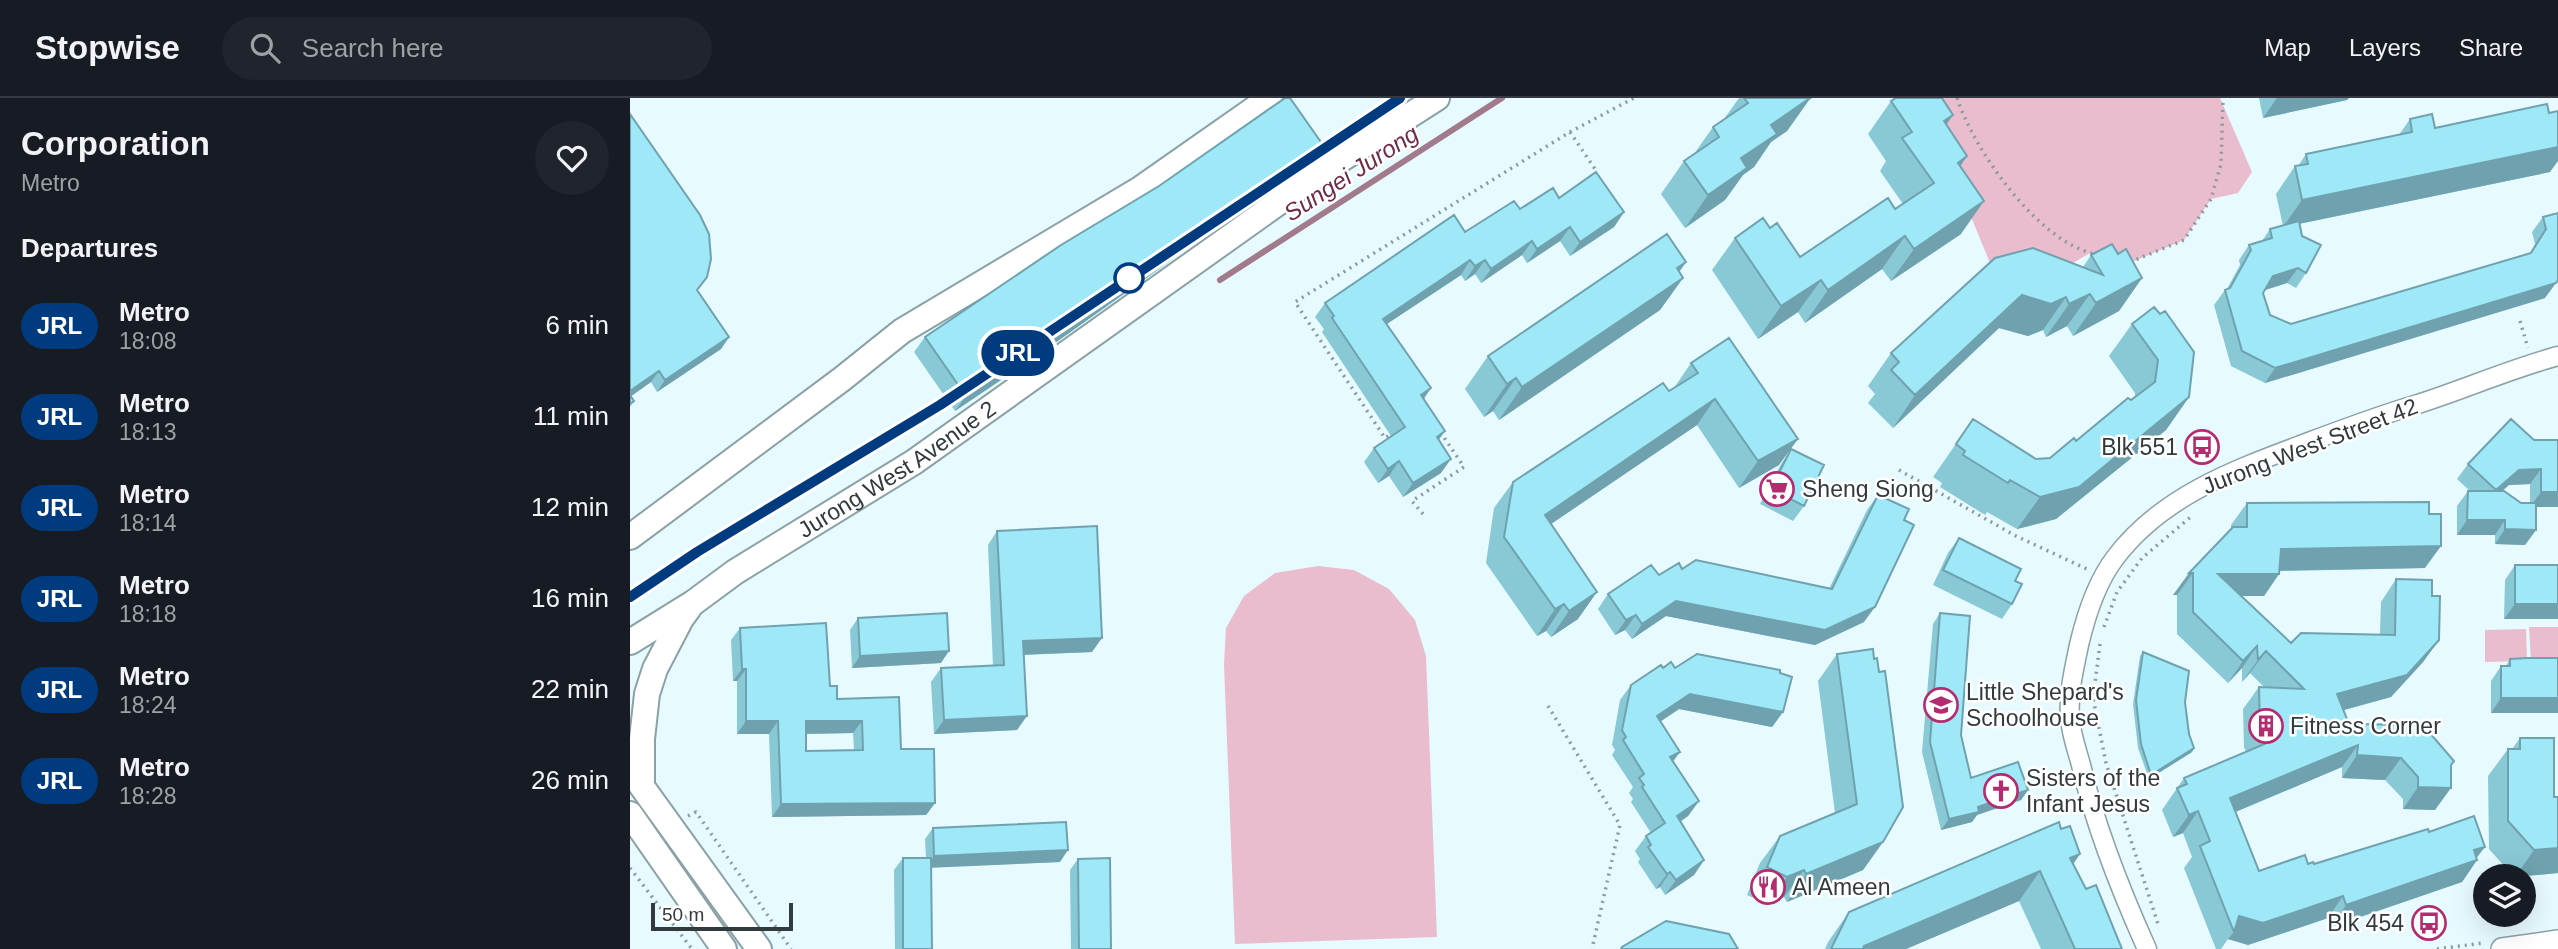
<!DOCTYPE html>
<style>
body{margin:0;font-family:Arial,sans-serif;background:#20242c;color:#f1f3f6;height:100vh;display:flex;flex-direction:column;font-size:26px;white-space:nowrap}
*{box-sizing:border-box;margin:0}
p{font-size:23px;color:#9ea1a6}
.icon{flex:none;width:38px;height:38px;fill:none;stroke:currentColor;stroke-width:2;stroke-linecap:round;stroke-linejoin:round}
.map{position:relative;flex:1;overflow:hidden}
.panel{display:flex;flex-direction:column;background:#171b24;width:630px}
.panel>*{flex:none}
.badge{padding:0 14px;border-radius:23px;font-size:24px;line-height:46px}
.controls{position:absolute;left:1843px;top:766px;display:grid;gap:14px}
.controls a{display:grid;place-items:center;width:63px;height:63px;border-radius:50%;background:#171b24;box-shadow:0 7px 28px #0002;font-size:35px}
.scale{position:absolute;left:21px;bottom:18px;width:142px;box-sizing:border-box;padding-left:7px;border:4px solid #313a3d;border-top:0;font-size:19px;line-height:24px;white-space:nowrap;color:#313a3d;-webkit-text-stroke:5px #fff;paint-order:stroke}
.map>.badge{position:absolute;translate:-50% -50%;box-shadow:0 0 0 4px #fff}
h2{padding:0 21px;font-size:26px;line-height:63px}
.round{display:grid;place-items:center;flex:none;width:74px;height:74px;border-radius:37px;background:#20242c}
.overview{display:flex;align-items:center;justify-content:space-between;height:119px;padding:0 21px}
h1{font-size:33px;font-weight:600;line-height:52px}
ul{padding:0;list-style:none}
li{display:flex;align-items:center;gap:21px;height:91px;padding:0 21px}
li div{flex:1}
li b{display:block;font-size:26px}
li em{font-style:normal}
li .badge{min-width:77px;font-weight:700;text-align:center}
header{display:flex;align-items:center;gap:42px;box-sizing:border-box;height:98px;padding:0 35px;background:#171b24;border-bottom:2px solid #363941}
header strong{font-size:33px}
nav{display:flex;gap:38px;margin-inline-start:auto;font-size:24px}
.search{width:490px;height:63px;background:#20242c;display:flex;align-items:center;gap:18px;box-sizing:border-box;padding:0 24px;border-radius:38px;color:#9ea1a6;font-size:26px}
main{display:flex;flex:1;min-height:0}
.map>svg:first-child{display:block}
.green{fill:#e9bdcd}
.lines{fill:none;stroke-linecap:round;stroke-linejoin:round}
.stream{stroke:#a17b8b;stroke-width:6}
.minor-casing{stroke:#8aa1a6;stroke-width:21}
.tertiary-casing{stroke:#8aa1a6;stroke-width:24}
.secondary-casing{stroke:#8aa1a6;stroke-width:28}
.path{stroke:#8b999d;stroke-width:3.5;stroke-dasharray:2 5;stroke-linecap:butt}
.minor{stroke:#fff;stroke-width:18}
.tertiary{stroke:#fff;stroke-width:21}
.secondary{stroke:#fff;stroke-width:24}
.wall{fill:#89c8d5;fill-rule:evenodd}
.shaded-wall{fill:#6fa2ae}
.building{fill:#9fe8f8;stroke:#6fa2ae;stroke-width:2;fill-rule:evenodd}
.line-casing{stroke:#fff;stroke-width:16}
.line{stroke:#003b80;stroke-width:10}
.stop-dot{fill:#fff;stroke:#003b80;stroke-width:3.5}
.labels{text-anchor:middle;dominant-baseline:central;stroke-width:5;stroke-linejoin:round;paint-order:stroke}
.street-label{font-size:23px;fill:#313a3d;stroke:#fff}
.poi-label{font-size:23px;fill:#313a3d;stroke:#fff;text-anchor:start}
.water-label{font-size:24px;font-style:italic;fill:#702a4a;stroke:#fff}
</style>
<header>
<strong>Stopwise</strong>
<div class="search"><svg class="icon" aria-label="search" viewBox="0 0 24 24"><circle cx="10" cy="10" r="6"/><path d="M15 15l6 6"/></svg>Search here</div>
<nav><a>Map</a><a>Layers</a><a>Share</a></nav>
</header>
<main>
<section class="panel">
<div class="overview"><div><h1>Corporation</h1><p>Metro</p></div><a class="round"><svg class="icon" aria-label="heart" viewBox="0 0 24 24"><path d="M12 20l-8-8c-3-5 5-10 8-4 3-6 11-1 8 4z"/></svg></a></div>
<h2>Departures</h2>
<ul>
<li><span class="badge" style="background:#003b80;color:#fff">JRL</span><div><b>Metro</b><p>18:08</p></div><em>6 min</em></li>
<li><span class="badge" style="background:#003b80;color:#fff">JRL</span><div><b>Metro</b><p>18:13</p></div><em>11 min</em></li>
<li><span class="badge" style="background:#003b80;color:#fff">JRL</span><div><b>Metro</b><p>18:14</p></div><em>12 min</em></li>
<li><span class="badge" style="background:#003b80;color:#fff">JRL</span><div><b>Metro</b><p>18:18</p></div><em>16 min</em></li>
<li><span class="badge" style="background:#003b80;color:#fff">JRL</span><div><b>Metro</b><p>18:24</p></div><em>22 min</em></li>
<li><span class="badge" style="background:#003b80;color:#fff">JRL</span><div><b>Metro</b><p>18:28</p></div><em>26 min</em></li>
</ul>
</section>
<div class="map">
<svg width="1928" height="851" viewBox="0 0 1928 851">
<rect width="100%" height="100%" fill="#e7faff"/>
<path class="green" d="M1292,0H1590L1622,74L1608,95L1581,101L1554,142L1502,164L1460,155L1416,181L1360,165Z
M688,468L724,472L759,491L785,522L796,558L807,839L605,846L594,566L596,530L614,498L645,475Z
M1899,529H1928V562L1901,563Z
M1896,531L1897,563L1855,564V532Z"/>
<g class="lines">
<path class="stream" d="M590,182L872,0"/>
<g class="minor-casing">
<path id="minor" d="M1517,851C1490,791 1466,731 1451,667C1447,652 1441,636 1440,620C1438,596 1444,571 1449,547C1456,517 1466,485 1485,460C1530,400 1601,373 1668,348C1708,333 1747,318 1788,306C1835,291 1880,271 1928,258"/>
</g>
<g class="tertiary-casing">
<path id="tertiary" d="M1872,851L1928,843"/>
</g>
<g class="secondary-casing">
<g id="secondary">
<path d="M0,439L212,281L272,233L510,91L640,0"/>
<path id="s1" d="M0,544L63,505L105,474L284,364L690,75L807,0"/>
<path d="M0,672L129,851"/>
<path d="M12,687V641L17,596L25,571L51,521L59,510"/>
<path d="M0,716L94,851"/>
</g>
</g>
<path class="path" d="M1327,0C1344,52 1408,144 1465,156
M940,34L965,71
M1500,164L1554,142L1581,101L1591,66L1593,0
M1890,223L1898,250
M764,334L755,340L665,204L940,34L1004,0
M1269,372L1386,438L1459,472
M793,416L782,403L834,369L811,335
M1474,529L1487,494L1512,460L1563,417
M1470,546L1463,600L1476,665L1528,826
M918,608L990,727L962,851
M58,718L66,714L161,851
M0,770L62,851
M1807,851L1853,845"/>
<use href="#minor" class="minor"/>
<use href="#tertiary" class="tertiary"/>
<use href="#secondary" class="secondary"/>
</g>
<path class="wall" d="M1109,0H1182L1179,2L1157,33L1141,44L1124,69L1113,77L1095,102L1055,130L1031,96L1054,63L1064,56L1083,29L1094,21Z
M1629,0H1719L1717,2L1633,20Z
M1261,3L1316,27L1337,58L1330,68L1331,136L1261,183L1252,171L1175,225L1168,214L1128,241L1082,172L1105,140L1140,130L1170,159L1265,111L1273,106L1250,73L1256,63L1238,36Z
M0,16L67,192L99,239L91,251L27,294L21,284L1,298L4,303L0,309Z
M1780,21L1920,74L1669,126L1676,175L1666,190L1657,185L1635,192L1633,195L1640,217L1661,226L1900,155L1905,146L1902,134L1913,119L1928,115L1915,200L1635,285L1601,268L1584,207L1595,192L1597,191L1610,167L1609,162L1619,147L1632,143L1640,131L1653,128L1646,96L1665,68H1668L1676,56L1769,37Z
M693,47L682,62L411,255L325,313L284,254L295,239Z
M929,100L994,114L984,129L940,158L930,143L897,165L892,157L851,185L845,176L835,183L831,177L757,226L794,300L809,342L811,375L773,399L759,378L748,385L734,364L744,350L761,338L692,234L694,231L685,219L695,205L835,134L890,111Z
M1488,156L1512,180L1489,213L1443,238L1437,228L1416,239L1413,232L1398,238L1369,230L1263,330L1238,305L1245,296L1238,288L1261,255L1453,169L1461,157Z
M1056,164L1049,174L1053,180L1030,212L869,322L863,313L854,319L835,291L858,258Z
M1502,226L1559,299L1536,332L1426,421L1387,431L1357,414L1355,417L1310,389L1312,385L1303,379L1343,321L1406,361L1420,360L1446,343L1505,299V295L1479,258Z
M1061,265L1149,367L1109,390L1067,327L921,426L948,521L921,539L916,533L907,538L856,465L864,410L883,384L1044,290Z
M1904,342L1928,409H1906V432L1895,447L1865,446V437H1827V408L1838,393H1840L1827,381L1838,366ZM1900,386V405H1891L1872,393L1879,387Z
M1161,351L1174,408L1163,423L1130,406L1151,366Z
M1248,397L1234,524L1185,547L1036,518L1002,541L995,532L985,537L968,511L978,496L1029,477L1052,471L1199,491L1237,412Z
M1617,405L1795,470L1650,473L1649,476L1634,498H1612L1661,545L1750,536L1751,504L1766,481L1802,498L1809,542L1793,564L1761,599L1714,612L1719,626L1821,669L1805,712L1773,711V701L1755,682L1712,680V669L1605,714L1629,773L1684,766L1799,734L1847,760V762L1832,784L1701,829L1698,820L1618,847L1598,841L1591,851H1586L1554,770L1562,759L1553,735L1543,739L1532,712L1554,680L1616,654L1614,649L1613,611L1629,589H1634L1620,575L1612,584V570L1598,585L1547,536V497H1543L1601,431V427Z
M367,433L462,554L393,557L387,632L304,636L301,584L311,570L363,568L358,447Z
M1329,440L1385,483L1382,506L1372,521L1303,487L1318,455Z
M1885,467H1928L1874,521L1875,482Z
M1310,515L1331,637L1341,680L1398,692L1391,702L1347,717L1342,724L1311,732L1292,654L1303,526Z
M228,520L311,565L222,570L220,532Z
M110,530L200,588L207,601L271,651L305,705L296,717L142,719L139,636H107V583H103L101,542ZM223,635L224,652L176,653V636Z
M1513,554L1555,604L1559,636L1564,650L1562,654L1519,681L1508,650L1503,606L1510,558Z
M1207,556L1253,744L1233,772L1157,804L1154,799L1138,806L1117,797L1130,765L1150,738L1205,715L1188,583Z
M1928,560V615H1861V583L1871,568H1876L1880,561Z
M1033,570H1045L1153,614L1142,629L1049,611L1030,624L1043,663L1069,703L1058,718L1051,723L1074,762L1064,777L1035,797L1030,789L1026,791L1008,764L1010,761L1005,753L1016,738L1021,735L1001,704L1003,701L999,695L1003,689L982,657L985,652L982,647L990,602L1001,587Z
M1890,640L1924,699H1928V775L1884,779L1859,751L1858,678L1878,651H1882Z
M303,730L430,764L301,769L302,851H265L264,772L273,760H296L295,741Z
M448,761L481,851H441L440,772Z
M1443,766L1456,791L1492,851H1411L1389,803L1276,851H1195L1198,844L1219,814Z"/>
<path class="shaded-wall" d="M1165,0H1182L1179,2L1157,33L1141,44L1124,69L1113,77L1095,102L1055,130L1078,97Z
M1647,0H1719L1717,2L1633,20Z
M1323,17L1301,49L1314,23Z
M693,47L682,62L411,255L325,313L336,298Z
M1928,49V63L1920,74L1653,129L1672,102Z
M1337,58L1315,91L1328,65Z
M1354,103L1331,136L1261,183L1284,151Z
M994,114L984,129L940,158L950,144Z
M940,129L930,143L897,165L907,151Z
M1275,138L1252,171L1175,225L1198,192Z
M902,143L892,157L851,185L861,171Z
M840,162L831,177L743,235L753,221Z
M855,162L845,176L835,183L845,168Z
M1056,164L1038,190L1053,180L1030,212L869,322L892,289Z
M1668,170L1657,185L1632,193L1643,178Z
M1512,180L1489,213L1443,238L1466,205Z
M1191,182L1168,214L1128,241L1151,208Z
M1926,185L1915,200L1635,285L1645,270Z
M1460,196L1437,228L1416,239L1439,206Z
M1392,197L1436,199L1413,232L1398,238L1369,230L1263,330L1285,297Z
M99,239L91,251L27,294L35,282Z
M29,273L21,284L0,299V293Z
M886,280L863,313L854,319L877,286Z
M801,290L791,305V297Z
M1559,299L1536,332L1426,421L1387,431L1410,399Z
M1085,301L1067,327L896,443L915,417Z
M815,333L805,347L807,339Z
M1168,341L1149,367L1109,390L1128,363Z
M821,361L811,375L773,399L783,385Z
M769,363L759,378L748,385L758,371Z
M1911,371L1900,386L1879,387L1856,407L1866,392L1889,372Z
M1911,394H1928V409H1900Z
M1837,422H1875L1865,437H1827Z
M1875,431L1906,432L1895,447L1865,446Z
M1811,448L1795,470L1635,473L1651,451Z
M1559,475H1563L1547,497H1543Z
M1588,476H1649L1634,498H1573Z
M967,494L948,521L921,539L939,513Z
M1046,503L1245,509L1234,524L1185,547L1036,518L1002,541L1012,526Z
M934,506L916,533L907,538L925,511Z
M1885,506H1928V521H1874Z
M1006,517L995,532L985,537L996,522Z
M472,540L462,554L383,557L393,543Z
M1809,542L1793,564L1761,599L1692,618L1707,596Z
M1627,548L1612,570L1598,585L1613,563Z
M319,553L311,565L222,570L230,558Z
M1636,553L1620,575L1612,584L1628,562Z
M112,571H116L107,583H103Z
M1060,596L1153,614L1142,629L1049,611L1016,633L1027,618Z
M1871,600H1928V615H1861Z
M397,618L387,632L304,636L314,622Z
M116,623H148L139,636H107Z
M176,623H232L223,635L167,636Z
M1728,647L1712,669L1584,723L1600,700Z
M1564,650L1562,654L1519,681L1521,677Z
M1050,654L1039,669L1040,659Z
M1727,657L1771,660L1755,682L1712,680Z
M1788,689L1821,690L1805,712L1773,711Z
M1398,692L1391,702L1347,717L1342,724L1311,732L1319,721L1348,709Z
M1069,703L1058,718L1037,733L1047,718Z
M305,705L296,717L142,719L151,706Z
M1568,713L1553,735L1543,739L1559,717Z
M1253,744L1233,772L1157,804L1176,776Z
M1855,749L1844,763L1847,762L1832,784L1701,829L1716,807L1844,752Z
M1928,750V775L1885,779L1904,752Z
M438,752L430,764L296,770L304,758Z
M1450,756L1430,786L1440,760Z
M1074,762L1064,777L1035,797L1046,782Z
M1174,772L1154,799L1138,806L1157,779Z
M1410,773L1389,803L1276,851H1232L1234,848Z
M1040,774L1030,789L1026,791L1037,776Z
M1713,798L1698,820L1618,847L1598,841L1604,834L1609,818Z"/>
<path class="building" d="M655,0H660L693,47L422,240L336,298L295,239L431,147L529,88Z
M1114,0H1180L1141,27L1147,36L1111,60L1117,70L1078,97L1054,63L1089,39L1083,29L1118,5Z
M1266,0H1312L1323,17L1314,23L1337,58L1328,65L1354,103L1284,151L1275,138L1198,192L1191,182L1151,208L1105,140L1133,120L1140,130L1147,125L1170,159L1258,100L1265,111L1304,85L1272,40L1282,34L1261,3Z
M1917,6L1919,15L1928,13V49L1672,102L1665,68L1678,66L1676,56L1782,34L1780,21L1802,16L1805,30Z
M0,16L70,117L79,136L81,161L77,179L67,192L99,239L35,282L29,273L0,293Z
M966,74L994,114L950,144L940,129L907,151L902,143L861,171L855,162L845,168L840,162L753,221L801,290L791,297L815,333L807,339L821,361L783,385L769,363L758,371L744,350L775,329L702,220L704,218L695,205L824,117L835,134L884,103L890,111L923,90L929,100Z
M1928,115V182L1926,185L1645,270L1612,253L1595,192L1600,190L1621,152L1619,147L1642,140L1640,131L1669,123L1672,138L1691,147L1676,175L1668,170L1643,178L1633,195L1640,217L1661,226L1901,155L1916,131L1913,119Z
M1037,136L1056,164L1047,170L1053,180L892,289L886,280L877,286L858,258Z
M1482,146L1488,156L1496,151L1512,180L1466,205L1460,196L1439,206L1436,199L1421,206L1392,197L1285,297L1261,272L1269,264L1261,255L1365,160L1403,150L1473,177L1461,157Z
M1524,209L1530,216L1535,213L1564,254L1559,299L1449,389L1410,399L1380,382L1378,385L1333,357L1335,353L1326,346L1343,321L1406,361L1420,360L1444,340L1446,343L1498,300L1501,302L1525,284L1528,262L1502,226Z
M1099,240L1168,341L1128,363L1085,301L915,417L967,494L939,513L934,506L925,511L874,439L883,384L1033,285L1039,293L1068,275L1061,265Z
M0,297L4,303L0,306Z
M1881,321L1904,342H1928V394H1911V371L1889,372L1866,392L1838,366Z
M1161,351L1194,367L1174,408L1141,391Z
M1838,393H1874L1891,405H1906V432L1875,431V422H1837Z
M1248,397L1279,411L1274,422L1284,427L1245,509L1195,532L1046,503L1012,526L1006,517L996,522L978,496L1021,467L1029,477L1049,465L1052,471L1066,462L1202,491Z
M1799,404V416H1811V448L1651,451L1649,476H1588L1661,545L1671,535L1765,537L1766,481L1802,482V498H1810L1809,542L1777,577L1707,596L1719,626L1793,627L1824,663L1821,667V690L1788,689V679L1771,660L1727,657L1728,647L1600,700L1629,773L1675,757L1678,766L1683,764L1684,766L1798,731L1799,734L1844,718L1855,749L1844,752L1847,762L1716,807L1713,798L1633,825L1609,818L1604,834L1570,748L1580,743L1568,713L1559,717L1547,690L1557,686L1554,680L1637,645L1630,627L1629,589L1674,591L1636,553L1628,562L1627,548L1613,563L1563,514V475H1559L1603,429H1617V405Z
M467,428L472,540L393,543L397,618L314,622L311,570L374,567L367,433Z
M1329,440L1391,471L1385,483L1392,486L1382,506L1313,472Z
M1885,467H1928V506H1885Z
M317,515L319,553L230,558L228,520Z
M1310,515L1340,518L1331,637L1341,680L1388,664L1398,692L1348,709L1349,714L1319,721L1300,644Z
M196,525L200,588H207V601L269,599L271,651H304L305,705L151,706L148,623H116V571H112L110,530ZM176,623H232L233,652L176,653Z
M1243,551L1244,561L1247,560L1249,574L1255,573L1273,709L1253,744L1176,776L1174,772L1157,779L1137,769L1150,738L1227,706L1207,556Z
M1513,554L1559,573L1555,604L1559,636L1564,650L1521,677L1511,646L1506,602Z
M1067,556L1150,572V575L1162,579L1153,614L1060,596L1027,618L1050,654L1040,659L1069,703L1047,718L1074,762L1046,782L1040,774L1037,776L1018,749L1021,747L1016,738L1035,725L1012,689L1014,687L1009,680L1014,676L993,642L996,639L992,632L1001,587L1031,567L1033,570L1041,564L1045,570Z
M1897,560H1928V600H1871V568H1880V561Z
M1890,640H1924V699H1928V750L1904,752L1878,723V651H1890Z
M436,724L438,752L304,758L303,730Z
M1429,724L1431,731L1440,728L1450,756L1440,760L1456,791L1466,787L1492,851H1445L1410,773L1234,848L1233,851H1201L1219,814Z
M273,760H301L302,851H273Z
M480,760L481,851H449L448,761Z
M1036,823L1099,836L1108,851H991L992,849Z"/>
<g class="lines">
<g class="line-casing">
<path id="line" d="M0,499L67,454L310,307L770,0"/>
</g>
<use href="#line" class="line"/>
</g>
<defs>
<g id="bus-ring" transform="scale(1.75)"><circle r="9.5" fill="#fff" stroke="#b32c70" stroke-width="1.5"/><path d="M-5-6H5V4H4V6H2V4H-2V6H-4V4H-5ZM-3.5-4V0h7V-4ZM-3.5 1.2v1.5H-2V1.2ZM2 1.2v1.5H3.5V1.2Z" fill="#b32c70"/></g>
<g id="supermarket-ring" transform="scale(1.75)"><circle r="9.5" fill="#fff" stroke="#b32c70" stroke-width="1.5"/><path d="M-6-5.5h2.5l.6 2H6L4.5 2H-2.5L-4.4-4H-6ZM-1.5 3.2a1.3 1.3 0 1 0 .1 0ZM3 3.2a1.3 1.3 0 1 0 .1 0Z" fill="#b32c70"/></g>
<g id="school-ring" transform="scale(1.75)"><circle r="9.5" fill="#fff" stroke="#b32c70" stroke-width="1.5"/><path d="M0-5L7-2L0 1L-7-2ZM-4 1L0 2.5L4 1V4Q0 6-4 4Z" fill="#b32c70"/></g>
<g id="building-ring" transform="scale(1.75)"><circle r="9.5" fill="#fff" stroke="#b32c70" stroke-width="1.5"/><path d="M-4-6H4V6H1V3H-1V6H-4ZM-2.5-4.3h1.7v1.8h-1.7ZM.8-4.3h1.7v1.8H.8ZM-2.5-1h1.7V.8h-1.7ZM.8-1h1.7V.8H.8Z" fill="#b32c70"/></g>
<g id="church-ring" transform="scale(1.75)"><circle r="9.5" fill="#fff" stroke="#b32c70" stroke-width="1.5"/><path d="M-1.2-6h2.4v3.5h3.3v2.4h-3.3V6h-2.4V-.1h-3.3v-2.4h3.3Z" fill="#b32c70"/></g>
<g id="restaurant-ring" transform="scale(1.75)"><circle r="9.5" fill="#fff" stroke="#b32c70" stroke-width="1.5"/><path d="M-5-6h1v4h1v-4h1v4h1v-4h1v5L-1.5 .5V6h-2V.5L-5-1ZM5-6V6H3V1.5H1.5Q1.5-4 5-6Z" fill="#b32c70"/></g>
</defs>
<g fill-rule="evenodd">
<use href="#bus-ring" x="1572" y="349"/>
<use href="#supermarket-ring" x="1147" y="391"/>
<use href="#school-ring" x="1311" y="607"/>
<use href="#building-ring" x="1636" y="628"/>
<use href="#church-ring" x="1371" y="693"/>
<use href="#restaurant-ring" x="1138" y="789"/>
<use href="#bus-ring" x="1799" y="825"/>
</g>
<circle class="stop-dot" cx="499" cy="180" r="14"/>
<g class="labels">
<g class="street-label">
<text transform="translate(1680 348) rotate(-21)">Jurong West Street 42</text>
<text stroke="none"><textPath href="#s1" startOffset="318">Jurong West Avenue 2</textPath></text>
</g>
<g class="poi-label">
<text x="1548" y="349" text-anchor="end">Blk 551</text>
<text x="1172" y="391">Sheng Siong</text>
<text x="1336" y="594">Little Shepard's<tspan x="1336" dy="26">Schoolhouse</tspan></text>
<text x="1660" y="628">Fitness Corner</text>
<text x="1396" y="680">Sisters of the<tspan x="1396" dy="26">Infant Jesus</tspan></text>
<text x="1162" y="789">Al Ameen</text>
<text x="1774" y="825" text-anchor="end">Blk 454</text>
</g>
<g class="water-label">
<text transform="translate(721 75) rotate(-33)">Sungei Jurong</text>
</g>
</g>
</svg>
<div class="controls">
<a><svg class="icon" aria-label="layers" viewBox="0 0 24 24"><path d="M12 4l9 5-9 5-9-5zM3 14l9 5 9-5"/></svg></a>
</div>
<div class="scale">50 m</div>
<b class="badge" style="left:388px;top:255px;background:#003b80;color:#fff">JRL</b>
</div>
</main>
